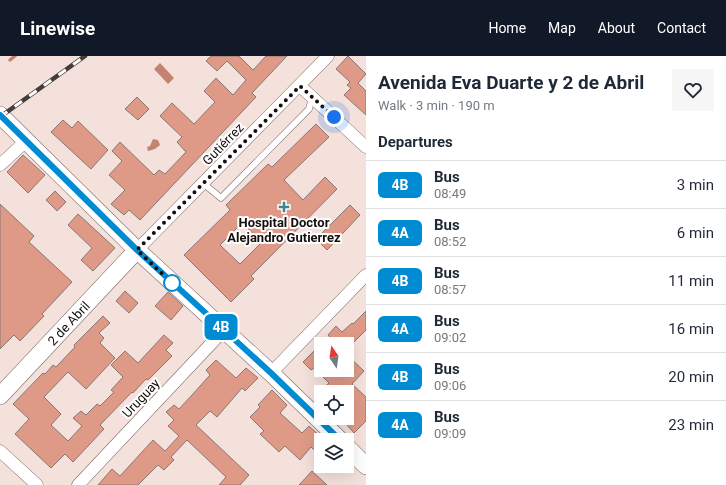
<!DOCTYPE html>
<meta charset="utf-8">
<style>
body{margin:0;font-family:Roboto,sans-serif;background:#f6f6f7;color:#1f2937;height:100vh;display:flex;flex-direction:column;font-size:15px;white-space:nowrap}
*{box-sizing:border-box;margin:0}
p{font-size:13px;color:#747a83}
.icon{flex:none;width:22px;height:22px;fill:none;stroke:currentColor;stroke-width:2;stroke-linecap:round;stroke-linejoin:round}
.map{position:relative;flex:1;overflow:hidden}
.details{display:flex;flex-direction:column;background:#fff;width:360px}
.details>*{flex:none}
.badge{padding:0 8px;border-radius:6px;font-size:14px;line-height:26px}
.needle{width:26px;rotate:347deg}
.buttons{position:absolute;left:314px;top:281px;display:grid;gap:8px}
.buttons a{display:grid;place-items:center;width:40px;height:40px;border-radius:0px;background:#fff;box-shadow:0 4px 16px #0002;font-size:20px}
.you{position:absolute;width:20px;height:20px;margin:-10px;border:3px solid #fff;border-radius:50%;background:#1a73e8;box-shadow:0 0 0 6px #1a73e833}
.map>.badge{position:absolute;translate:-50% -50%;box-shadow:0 0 0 2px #fff}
h2{padding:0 12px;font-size:15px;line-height:36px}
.round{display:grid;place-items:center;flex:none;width:42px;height:42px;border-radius:0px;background:#f6f6f7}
.overview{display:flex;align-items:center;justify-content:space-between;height:68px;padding:0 12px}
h1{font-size:19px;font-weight:700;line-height:30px}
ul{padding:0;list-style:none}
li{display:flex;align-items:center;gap:12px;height:48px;padding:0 12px;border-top:1px solid #e0e1e3}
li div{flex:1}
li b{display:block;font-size:15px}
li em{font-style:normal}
li .badge{min-width:44px;font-weight:700;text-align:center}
header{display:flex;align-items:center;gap:24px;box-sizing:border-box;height:56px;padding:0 20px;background:#111827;color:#fff}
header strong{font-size:19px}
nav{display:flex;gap:22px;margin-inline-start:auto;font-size:14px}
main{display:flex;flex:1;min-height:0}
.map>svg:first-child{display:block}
.water{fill:#c48270}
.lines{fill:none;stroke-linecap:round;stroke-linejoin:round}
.stream{stroke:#c48270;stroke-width:3.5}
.building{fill:#df9a87;stroke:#897773;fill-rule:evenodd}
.lane-casing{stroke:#796864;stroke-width:7}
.street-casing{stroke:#796864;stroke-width:13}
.secondary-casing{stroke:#796864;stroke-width:18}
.lane{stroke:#fff;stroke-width:6}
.street{stroke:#fff;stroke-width:12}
.secondary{stroke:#fff;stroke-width:17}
.rail-casing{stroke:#463c3a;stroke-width:4.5}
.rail{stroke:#fff;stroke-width:3;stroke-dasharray:9;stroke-linecap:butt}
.line-casing{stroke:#fff;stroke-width:9}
.line{stroke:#008bd3;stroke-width:6}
.walk{stroke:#150e0d;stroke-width:4;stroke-dasharray:0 7.2}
.poi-dot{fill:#408493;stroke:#fff;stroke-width:1.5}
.stop-dot{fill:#fff;stroke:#008bd3;stroke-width:2}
.labels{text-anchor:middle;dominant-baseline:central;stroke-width:4;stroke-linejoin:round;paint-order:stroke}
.street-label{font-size:13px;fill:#150e0d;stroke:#fff}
.poi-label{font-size:13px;font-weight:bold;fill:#150e0d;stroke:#fff}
</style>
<header>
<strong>Linewise</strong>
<nav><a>Home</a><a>Map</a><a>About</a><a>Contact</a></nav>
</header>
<main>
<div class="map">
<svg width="366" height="429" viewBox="0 0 366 429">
<rect width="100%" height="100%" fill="#f5e1dc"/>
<path class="water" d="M160,7L174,22L168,28L154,13Z
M153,83L158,84L160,89L155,93L148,95L147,91L150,90Z"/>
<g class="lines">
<path class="stream" d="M10,4L15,0"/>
</g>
<path class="building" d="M211,0H239L253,14L266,0H287L252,37L256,41L140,164L129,154L124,159L111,148L125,134L109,119L122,105L112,95L120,86L154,119L159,114L165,118L186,96L177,86L182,81L160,60L172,47L194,68L215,46L204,35L216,22L233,39L246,24L227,5L217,15L206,5Z
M348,0L366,18L358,27L366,35V59L344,39L351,32L347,29L350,26L336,13Z
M137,41L149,53L138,64L125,53Z
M63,64L72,72L78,65L108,94L91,113L51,76Z
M316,68L329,81L284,124L303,144L325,121L337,133L251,220L254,223L231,246L184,199L230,154L226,149L268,108L272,111ZM242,167L262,186L240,208L220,189Z
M23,99L45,119L28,137L7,116Z
M55,135L66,146L57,155L46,144Z
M0,148L34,180L29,186L72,226L42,258L44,260L20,285L14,279L0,293Z
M350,149L360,159L327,194L316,183Z
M78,158L115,192L93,215L81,204L92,192L68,169Z
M125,235L138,247L129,257L116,245Z
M168,236L183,250L171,264L155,250Z
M366,255V274L352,288H336L328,279L336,270L342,276L352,267L353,268Z
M103,260L110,267L99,277L104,282L100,287L115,302L86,333L68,316L44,341L61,358L51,369L68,385L82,370L73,362L81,355L86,359L97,348L100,350L114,336L111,334L123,321L111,309L125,295L138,307L164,279L173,287L166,294L172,300L148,324L146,323L133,337L132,336L100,369L104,373L73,406L65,398L51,412L15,378L29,363L13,348L43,317L45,318L53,309L56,311L75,291L74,289Z
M314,295L321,303V314H347V299L364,315L352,328L366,341V365L354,377L346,368L352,362L347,357V336H319L329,327L314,312L311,314L303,306Z
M216,304L236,322L246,312L258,322L245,335L242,332L217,361L210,355L196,369L249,419L240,429H219L226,421L187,384L171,401L174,404L164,414L158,409L138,429H98L112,413L120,420L153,384L165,395L179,380L168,370L174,364L166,356L174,349L179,353L192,339L210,319L206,314Z
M272,334L287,349L280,357L302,377L309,370L321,381V400L311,391L300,404L285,390L279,396L260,378L264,375L250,361L260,351L258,349Z
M312,415L327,429H299Z"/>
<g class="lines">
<g class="lane-casing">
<path id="lane" d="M204,128L221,142L309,53L312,41"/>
</g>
<g class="street-casing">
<path id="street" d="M300,30L366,91
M0,109L26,85
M137,194L328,0
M271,317L366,219
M0,395L37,429
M78,429L224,274"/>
</g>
<g class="secondary-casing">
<g id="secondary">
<path d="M0,59L137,194L271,317L340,384"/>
<path id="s1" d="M0,340L137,194"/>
<path d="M347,391L366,410"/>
</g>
</g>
<use href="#lane" class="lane"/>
<use href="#street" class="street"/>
<use href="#secondary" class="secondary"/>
<g class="rail-casing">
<path id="rail" d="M0,61L85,0"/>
</g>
<use href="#rail" class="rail"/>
</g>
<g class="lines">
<g class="line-casing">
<path id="line" d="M0,59L137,194L271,317L340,384"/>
</g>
<use href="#line" class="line"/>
<path class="walk" d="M172,227L137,194L300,30L334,61"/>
</g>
<path class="poi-dot" d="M282 145h4v4h4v4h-4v4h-4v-4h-4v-4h4z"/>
<circle class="stop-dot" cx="172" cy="227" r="8"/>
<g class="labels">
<g class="street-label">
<text transform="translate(223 88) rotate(-46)">Gutiérrez</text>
<text stroke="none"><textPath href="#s1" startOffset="100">2 de Abril</textPath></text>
<text transform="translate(141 342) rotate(-47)">Uruguay</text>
</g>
<g class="poi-label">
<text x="284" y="166">Hospital Doctor<tspan x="284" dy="15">Alejandro Gutierrez</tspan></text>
</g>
</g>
</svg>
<div class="buttons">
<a><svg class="needle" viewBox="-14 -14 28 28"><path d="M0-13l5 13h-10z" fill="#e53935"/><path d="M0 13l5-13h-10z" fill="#747a83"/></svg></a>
<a><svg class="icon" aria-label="locate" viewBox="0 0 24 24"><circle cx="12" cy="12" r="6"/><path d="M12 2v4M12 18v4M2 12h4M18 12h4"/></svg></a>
<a><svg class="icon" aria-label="layers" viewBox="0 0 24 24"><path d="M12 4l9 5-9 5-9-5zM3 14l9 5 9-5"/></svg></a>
</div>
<div class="you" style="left:334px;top:61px"></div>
<b class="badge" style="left:221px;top:271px;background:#008bd3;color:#fff">4B</b>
</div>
<section class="details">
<div class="overview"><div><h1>Avenida Eva Duarte y 2 de Abril</h1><p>Walk · 3 min · 190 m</p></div><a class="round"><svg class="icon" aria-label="heart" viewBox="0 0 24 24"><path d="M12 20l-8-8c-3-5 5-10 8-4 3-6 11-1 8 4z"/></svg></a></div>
<h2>Departures</h2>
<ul>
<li><span class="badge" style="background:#008bd3;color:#fff">4B</span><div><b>Bus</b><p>08:49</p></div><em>3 min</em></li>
<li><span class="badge" style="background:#008bd3;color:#fff">4A</span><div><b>Bus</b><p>08:52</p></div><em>6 min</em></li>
<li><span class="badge" style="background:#008bd3;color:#fff">4B</span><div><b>Bus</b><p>08:57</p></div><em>11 min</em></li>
<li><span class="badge" style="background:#008bd3;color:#fff">4A</span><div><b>Bus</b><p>09:02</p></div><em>16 min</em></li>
<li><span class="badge" style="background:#008bd3;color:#fff">4B</span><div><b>Bus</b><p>09:06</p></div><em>20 min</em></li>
<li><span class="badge" style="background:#008bd3;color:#fff">4A</span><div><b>Bus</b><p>09:09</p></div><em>23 min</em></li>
</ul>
</section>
</main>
